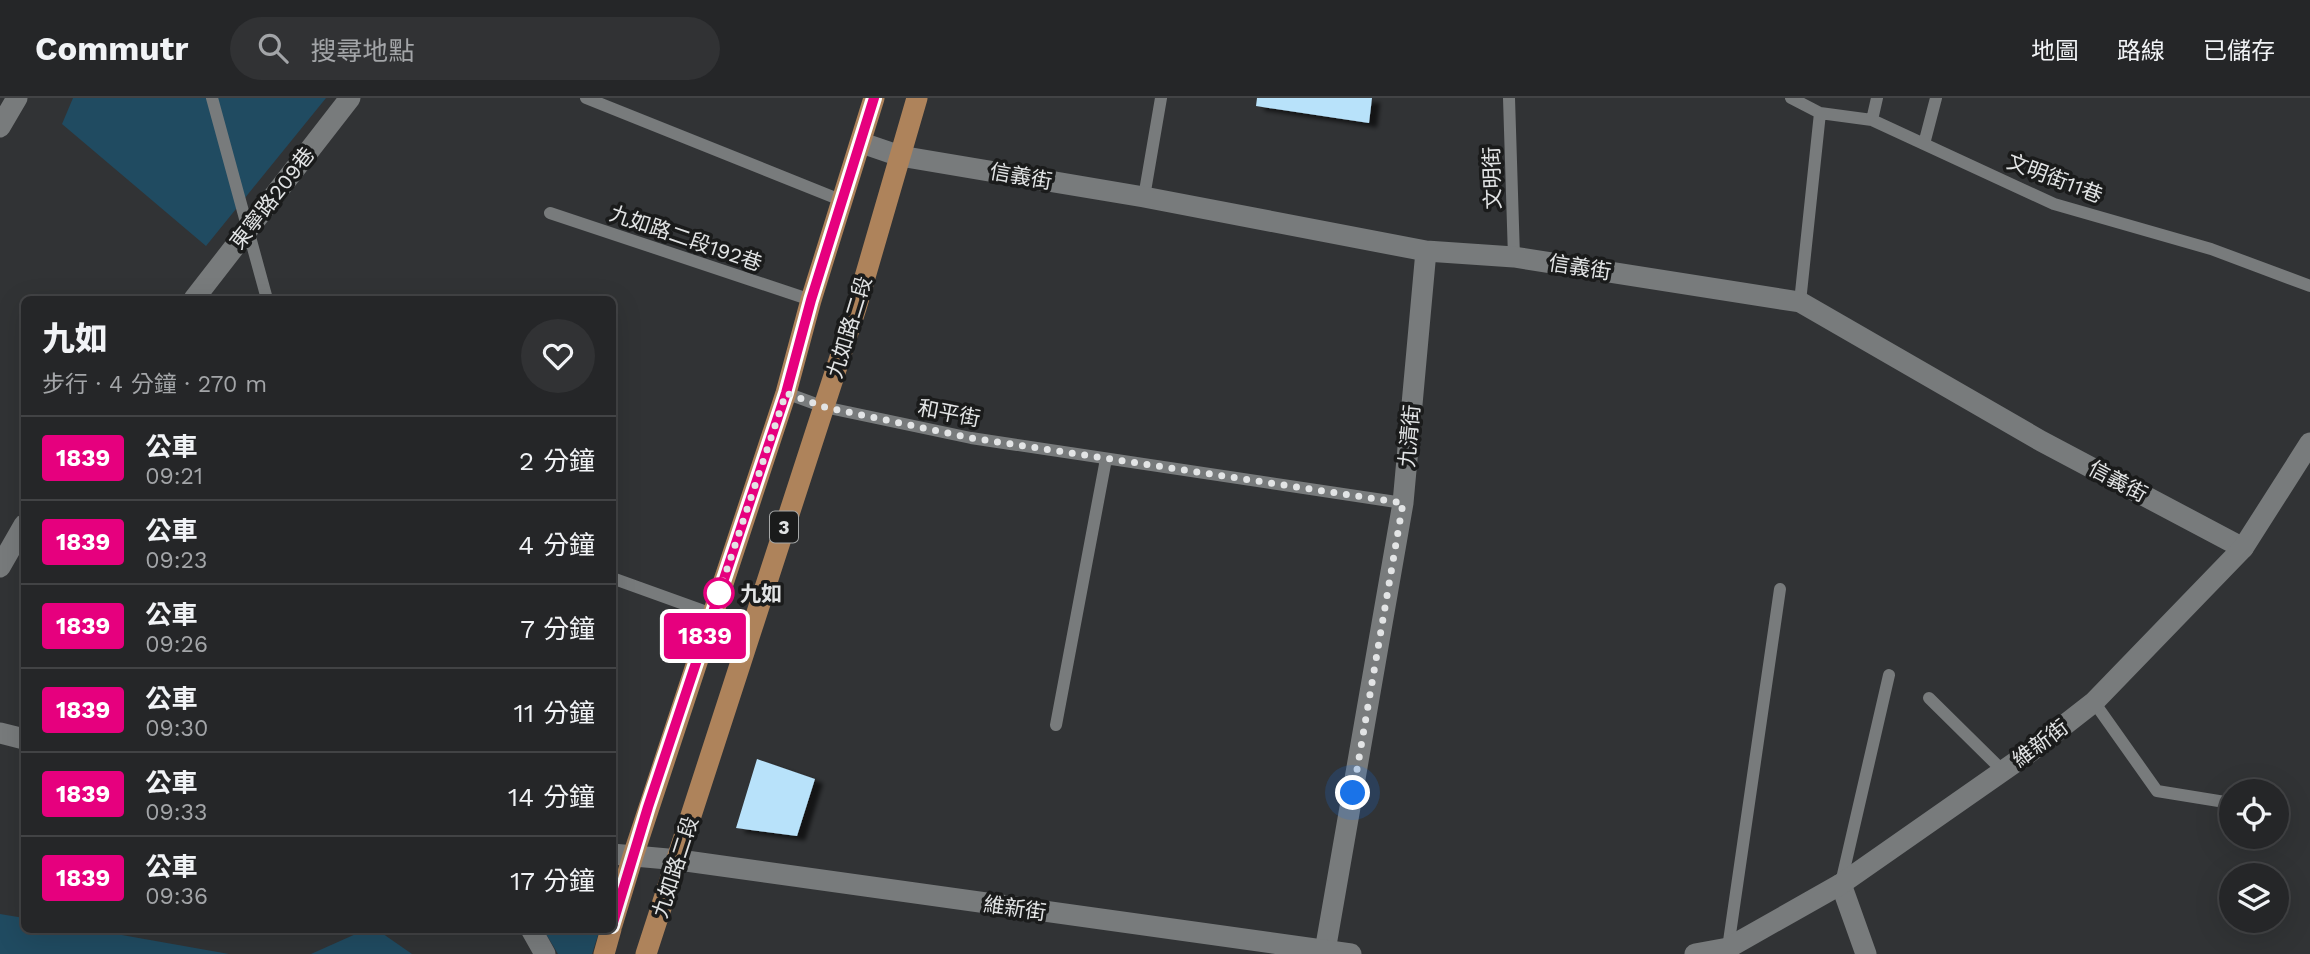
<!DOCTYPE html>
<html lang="zh-TW">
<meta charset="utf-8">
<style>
body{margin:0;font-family:"Work Sans","Noto Sans TC",sans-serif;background:#313234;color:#f1f3f6;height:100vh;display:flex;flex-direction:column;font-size:26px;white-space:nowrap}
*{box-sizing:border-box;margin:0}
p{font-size:23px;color:#a3a5a8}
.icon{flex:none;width:38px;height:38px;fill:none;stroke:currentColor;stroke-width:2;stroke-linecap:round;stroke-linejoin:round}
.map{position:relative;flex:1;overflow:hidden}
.panel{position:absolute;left:21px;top:198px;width:595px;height:637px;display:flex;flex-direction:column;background:#252628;border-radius:10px;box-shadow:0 7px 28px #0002,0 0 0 2px #424345}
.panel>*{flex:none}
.badge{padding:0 14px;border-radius:5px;font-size:24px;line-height:46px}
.tools{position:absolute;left:2219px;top:681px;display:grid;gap:14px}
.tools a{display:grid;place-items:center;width:70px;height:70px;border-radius:50%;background:#252628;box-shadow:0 7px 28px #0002,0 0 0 2px #424345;font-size:35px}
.you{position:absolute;width:35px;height:35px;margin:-18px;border:5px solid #fff;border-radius:50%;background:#1a73e8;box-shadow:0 0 0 10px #1a73e833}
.map>.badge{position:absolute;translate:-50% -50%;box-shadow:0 0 0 4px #fff}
.round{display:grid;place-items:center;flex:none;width:74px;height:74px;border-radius:37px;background:#313234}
.overview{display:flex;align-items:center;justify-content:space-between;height:119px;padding:0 21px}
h1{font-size:33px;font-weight:800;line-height:52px}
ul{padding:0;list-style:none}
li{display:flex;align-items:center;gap:21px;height:84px;padding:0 21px;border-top:2px solid #424345}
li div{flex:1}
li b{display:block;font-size:26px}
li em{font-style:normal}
li .badge{min-width:77px;font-weight:700;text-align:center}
header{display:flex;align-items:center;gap:42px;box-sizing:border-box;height:98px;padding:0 35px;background:#252628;border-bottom:2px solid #424345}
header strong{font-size:33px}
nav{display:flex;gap:38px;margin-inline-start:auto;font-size:24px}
.search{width:490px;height:63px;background:#313234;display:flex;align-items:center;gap:18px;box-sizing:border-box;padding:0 24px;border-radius:38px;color:#a3a5a8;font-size:26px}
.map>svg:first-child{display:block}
.green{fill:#204b61}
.building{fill:#b8e2fa;filter:url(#shadow)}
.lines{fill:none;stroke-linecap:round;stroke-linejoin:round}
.lane{stroke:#787b7c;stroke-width:12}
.street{stroke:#787b7c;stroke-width:21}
.secondary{stroke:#787b7c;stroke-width:21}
.primary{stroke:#ae835b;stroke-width:21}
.line-casing{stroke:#fff;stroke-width:16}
.line{stroke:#e6007e;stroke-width:10}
.walk{stroke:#e2e4e5;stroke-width:7;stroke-dasharray:0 12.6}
.stop-dot{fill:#fff;stroke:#e6007e;stroke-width:3.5}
.labels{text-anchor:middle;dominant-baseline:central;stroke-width:7;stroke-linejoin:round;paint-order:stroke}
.shield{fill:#1a1b1b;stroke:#a6a8a8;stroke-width:2}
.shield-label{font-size:19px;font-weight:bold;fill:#e2e4e5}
.street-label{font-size:21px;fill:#e2e4e5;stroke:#1a1b1b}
.stop-label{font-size:21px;font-weight:bold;fill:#e2e4e5;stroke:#1a1b1b;text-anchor:start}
</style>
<header>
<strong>Commutr</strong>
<div class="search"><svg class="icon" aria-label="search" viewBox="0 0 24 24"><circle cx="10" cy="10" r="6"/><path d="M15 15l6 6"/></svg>搜尋地點</div>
<nav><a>地圖</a><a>路線</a><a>已儲存</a></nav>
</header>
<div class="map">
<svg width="2310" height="856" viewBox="0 0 2310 856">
<defs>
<filter id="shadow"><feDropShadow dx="8" dy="4.5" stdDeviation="2" flood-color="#0009"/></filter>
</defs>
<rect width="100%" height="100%" fill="#313335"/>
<path class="green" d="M73,0H326L206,148L62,26Z
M0,816L24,820V831H88L229,856H0Z
M367,831H376L412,856H311Z
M543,831H600L592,856H558Z"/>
<path class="building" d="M1257,0H1372L1369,25L1256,8Z
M757,661L815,681L797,738L736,730Z"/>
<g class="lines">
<path class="lane" d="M212,0L267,201
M586,0L843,103
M1509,0L1514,159
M1791,0L1820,15L1872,22L2054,106L2211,151L2310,188
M1872,22L1877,0
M1924,46L1936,0
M1144,99L1161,0
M550,115L811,202
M1800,204L1820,15
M786,295L824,309L971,340L1403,405
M612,480L712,516
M1929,600L2003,673
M2094,604L2157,693L2231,705
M1056,627L1106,361
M1841,785L1889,577
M1728,850L1780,491"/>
<path class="street" d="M0,29L17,0
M862,45L900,58L1144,99L1426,153L1514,159L1800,204L2041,343L2243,450
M194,201L350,0
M0,469L24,427
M1841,786L1866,856
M1325,853L1403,405L1426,153"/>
<path class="secondary" d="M0,635L24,641
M612,756L679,762L1351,856
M531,831L545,856
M1695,856L1728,850L1841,786L2030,654L2094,604L2243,450L2310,345"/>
<path class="primary" d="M612,827L633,758L786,295L811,202L874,0
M604,856L611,831
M646,856L856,210L917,0"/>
</g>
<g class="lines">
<g class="line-casing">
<path id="line" d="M612,828L648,709L786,295L811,202L874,0"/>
</g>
<use href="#line" class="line"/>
<path class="walk" d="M719,495L786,295L824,309L971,340L1403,405L1353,695"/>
</g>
<circle class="stop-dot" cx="719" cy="495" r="14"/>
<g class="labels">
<rect class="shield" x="770" y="413.5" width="28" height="31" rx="5"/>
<g class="shield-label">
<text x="784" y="429">3</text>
</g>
<g class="street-label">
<text transform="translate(1021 78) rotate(10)">信義街</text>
<text transform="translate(1492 80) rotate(-92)">文明街</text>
<text transform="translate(2055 80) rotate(21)">文明街11巷</text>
<text transform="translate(272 100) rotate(-52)">東寧路209巷</text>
<text transform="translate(686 140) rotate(19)">九如路二段192巷</text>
<text transform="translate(1580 169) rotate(9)">信義街</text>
<text transform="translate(849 229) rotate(-73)">九如路二段</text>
<text transform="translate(949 315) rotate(11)">和平街</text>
<text transform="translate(1409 338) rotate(-85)">九清街</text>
<text transform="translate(2118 383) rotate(28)">信義街</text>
<text transform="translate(2040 645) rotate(-37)">維新街</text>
<text transform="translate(675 769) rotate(-72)">九如路二段</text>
<text transform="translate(1015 810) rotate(8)">維新街</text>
</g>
<g class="stop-label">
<text x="740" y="495">九如</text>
</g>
</g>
</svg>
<div class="tools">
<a><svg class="icon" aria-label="locate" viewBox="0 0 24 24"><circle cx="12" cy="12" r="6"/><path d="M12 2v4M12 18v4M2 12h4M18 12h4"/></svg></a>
<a><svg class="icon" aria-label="layers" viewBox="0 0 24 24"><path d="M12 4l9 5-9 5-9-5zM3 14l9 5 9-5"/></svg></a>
</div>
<div class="you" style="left:1353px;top:695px"></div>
<b class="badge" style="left:705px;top:538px;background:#e6007e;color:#fff">1839</b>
<section class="panel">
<div class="overview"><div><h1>九如</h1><p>步行 · 4 分鐘 · 270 m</p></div><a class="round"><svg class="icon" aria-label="heart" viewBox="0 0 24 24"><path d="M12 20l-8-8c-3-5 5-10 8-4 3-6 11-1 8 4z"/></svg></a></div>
<ul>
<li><span class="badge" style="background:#e6007e;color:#fff">1839</span><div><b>公車</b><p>09:21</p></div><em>2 分鐘</em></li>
<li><span class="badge" style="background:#e6007e;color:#fff">1839</span><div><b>公車</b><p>09:23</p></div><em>4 分鐘</em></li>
<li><span class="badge" style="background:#e6007e;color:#fff">1839</span><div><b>公車</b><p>09:26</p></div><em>7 分鐘</em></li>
<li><span class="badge" style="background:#e6007e;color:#fff">1839</span><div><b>公車</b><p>09:30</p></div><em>11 分鐘</em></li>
<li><span class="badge" style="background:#e6007e;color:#fff">1839</span><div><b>公車</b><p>09:33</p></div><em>14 分鐘</em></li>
<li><span class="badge" style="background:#e6007e;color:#fff">1839</span><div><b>公車</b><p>09:36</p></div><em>17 分鐘</em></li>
</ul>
</section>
</div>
